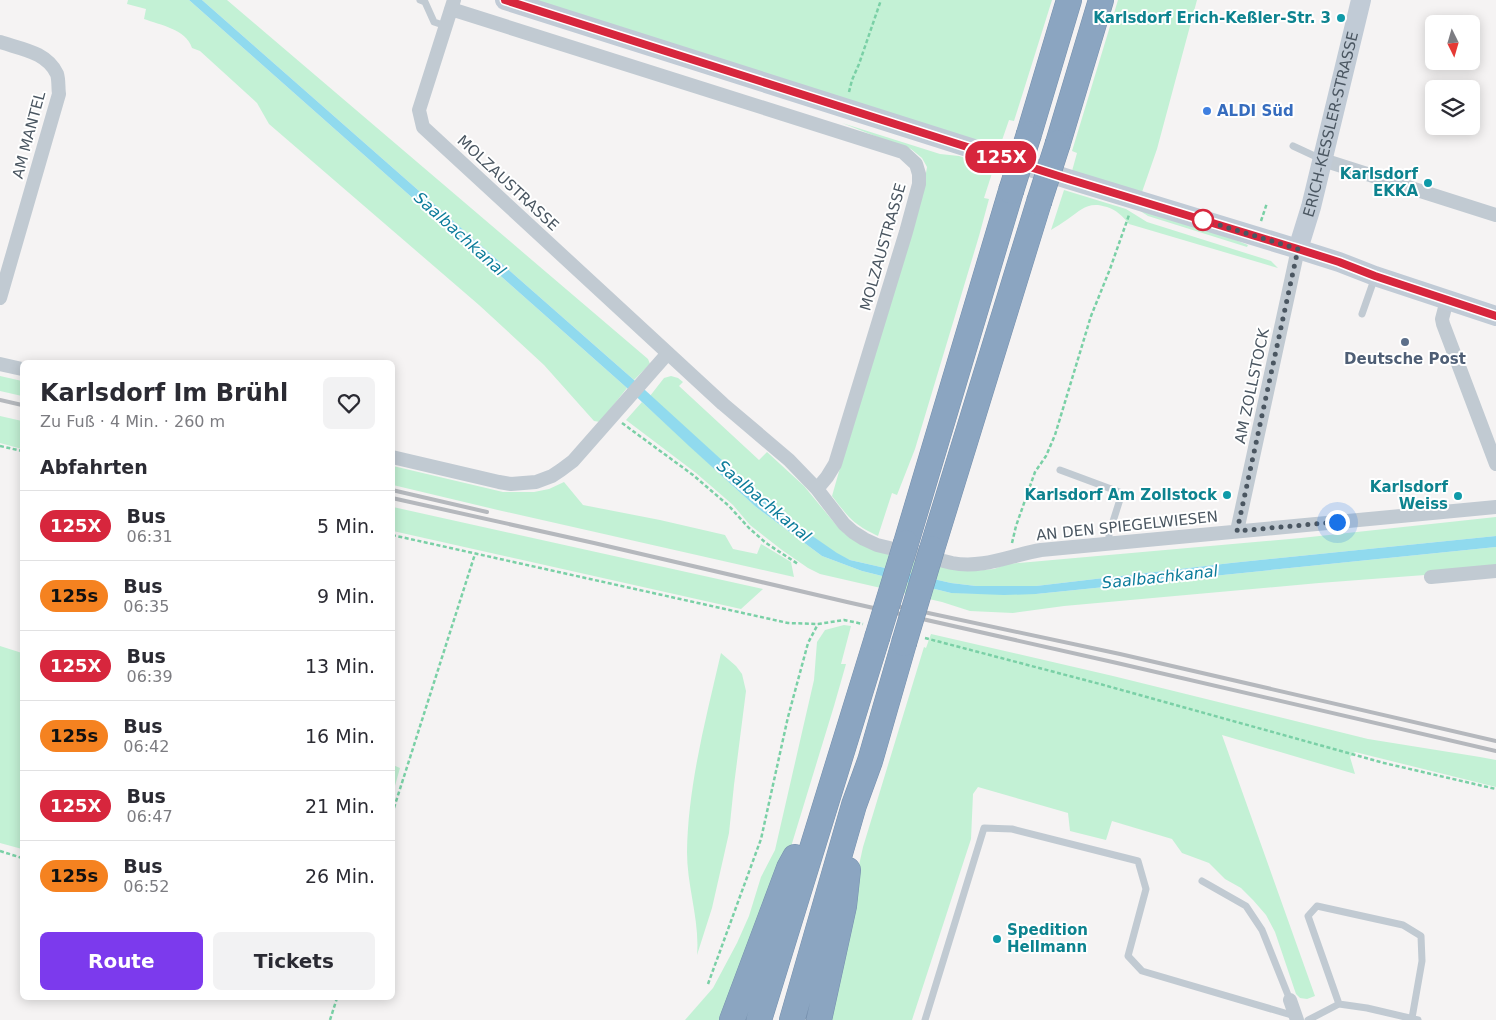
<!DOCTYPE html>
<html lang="de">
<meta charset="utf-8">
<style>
body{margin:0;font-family:"DejaVu Sans",sans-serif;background:#f2f2f3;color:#2b2b33;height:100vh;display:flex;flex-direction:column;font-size:19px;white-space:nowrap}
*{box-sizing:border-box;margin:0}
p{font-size:16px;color:#7c7c81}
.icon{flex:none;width:28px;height:28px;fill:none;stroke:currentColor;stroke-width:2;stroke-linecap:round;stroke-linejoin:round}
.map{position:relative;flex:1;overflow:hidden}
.sheet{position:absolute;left:20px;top:360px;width:375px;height:640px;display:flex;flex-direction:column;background:#fff;border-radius:8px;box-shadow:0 2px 12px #0003}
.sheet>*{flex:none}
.badge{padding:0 10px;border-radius:16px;font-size:18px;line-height:32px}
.needle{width:32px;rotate:175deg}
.buttons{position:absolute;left:1425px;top:15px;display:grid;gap:10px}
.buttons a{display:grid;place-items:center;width:55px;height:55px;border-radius:8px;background:#fff;box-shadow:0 2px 12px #0003;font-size:25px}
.you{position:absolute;width:25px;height:25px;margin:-12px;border:4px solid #fff;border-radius:50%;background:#1a73e8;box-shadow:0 0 0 8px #1a73e833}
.map>.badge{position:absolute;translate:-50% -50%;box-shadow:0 0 0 2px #fff}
h2{padding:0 20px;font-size:19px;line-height:45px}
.round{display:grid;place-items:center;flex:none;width:52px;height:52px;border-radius:8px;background:#f2f2f3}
.summary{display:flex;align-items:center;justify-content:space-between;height:85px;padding:0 20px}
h1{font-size:24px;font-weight:600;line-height:38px}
.primary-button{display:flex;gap:10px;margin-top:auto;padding:10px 20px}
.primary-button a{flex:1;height:58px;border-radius:8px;background:#7c3aed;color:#fff;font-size:20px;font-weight:600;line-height:58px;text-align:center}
.primary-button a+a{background:#f2f2f3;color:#2b2b33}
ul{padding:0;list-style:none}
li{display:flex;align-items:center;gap:15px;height:70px;padding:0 20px;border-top:1px solid #e1e1e2}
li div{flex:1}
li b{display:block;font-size:19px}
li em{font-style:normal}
li .badge{min-width:55px;font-weight:700;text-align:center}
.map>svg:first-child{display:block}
.green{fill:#c3f1d5}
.water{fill:#90daee}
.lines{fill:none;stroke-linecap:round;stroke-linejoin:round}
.highway-casing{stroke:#7690ad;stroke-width:26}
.path{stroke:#7ad0a6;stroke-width:2.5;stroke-dasharray:4 2.5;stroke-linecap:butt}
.lane{stroke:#c1cad2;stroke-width:7}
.street{stroke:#c1cad2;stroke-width:14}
.secondary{stroke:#c1cbd6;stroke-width:20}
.highway{stroke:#8ba5c1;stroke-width:25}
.rail{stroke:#b5b8bd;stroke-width:4}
.highway-bridge-casing{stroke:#7690ad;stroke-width:26;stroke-linecap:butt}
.highway-bridge{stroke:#8ba5c1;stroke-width:25}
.line-casing{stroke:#fff;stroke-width:11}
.line{stroke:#d7263d;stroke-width:8}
.walk{stroke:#4a5661;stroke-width:5;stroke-dasharray:0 9}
.culture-dot{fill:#0f9aa8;stroke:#fff;stroke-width:2}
.shop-dot{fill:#3f7fe0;stroke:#fff;stroke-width:2}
.stop-dot{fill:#fff;stroke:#d7263d;stroke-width:2.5}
.service-dot{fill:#5c6f8a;stroke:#fff;stroke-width:2}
.labels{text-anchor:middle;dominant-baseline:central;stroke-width:4;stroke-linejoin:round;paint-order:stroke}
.culture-label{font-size:15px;font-weight:bold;fill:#0d838f;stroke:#fff;text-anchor:end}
.shop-label{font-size:15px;font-weight:bold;fill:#366cbe;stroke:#fff;text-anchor:start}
.street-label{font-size:15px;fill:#4a5661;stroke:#fff}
.service-label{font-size:15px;font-weight:bold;fill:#4e5e75;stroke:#fff}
.water-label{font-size:16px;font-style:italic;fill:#0c7c9b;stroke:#fff}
</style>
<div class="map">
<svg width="1496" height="1020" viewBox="0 0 1496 1020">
<rect width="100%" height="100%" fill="#f5f3f3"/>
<path class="green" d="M128,0H189L627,388L600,422L594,421L544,365L479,305L269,124L257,103L200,51L192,48C186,29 160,25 144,19L146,9L127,4Z
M202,0H227L648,359L650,364L634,380Z
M526,0H1052L1014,121L1009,120L999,149Z
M1118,0H1197L1157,149L1142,192L1072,171L1077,153L1072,151Z
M842,123L940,154L959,156L994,167L984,198L989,199L979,236L915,449L897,495L892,493L878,536C853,524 849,518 832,496L864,384L924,185L927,167L922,158L911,149L885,140Z
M1064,190L1126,209L1147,222L1271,261L1278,268L1129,224C1123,216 1116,210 1107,207C1088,201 1082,209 1068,219C1062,223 1056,227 1051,230Z
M1134,207L1223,235L1248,245L1247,247L1148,216Z
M0,376L22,381V396L0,391Z
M671,376L678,378L683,382L679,386L759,460L767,452L804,486L837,526L845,534L951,569L970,571L983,570L994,569L1007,564L1301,538L1496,517V536L1231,563L1036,586H976L951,583L850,560L837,554L782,515L650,396L664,378Z
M642,402L756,507L822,556L862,571L951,593L1036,594L1496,547V568L1425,575L1319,583L1064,606L1013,613L970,611L942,602L820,574L808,568L782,550L750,525L733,505L696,473L626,420Z
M0,416L22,421V449L0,443Z
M393,466L503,492H534L549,489L564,482L583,505L660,520L725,535L733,549L757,554L761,544L791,562L794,577L502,511L393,485Z
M393,507L763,589L741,609L393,531Z
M844,625L851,626L841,664H846L834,706L790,850L726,1020H685L713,988L737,943L749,916L761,877L775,850L814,680L817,642L825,630Z
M931,634L1113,676L1368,739L1480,757L1496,760V787L1355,752L1350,757L1355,774L1222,735L1315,996L1307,999L1300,998L1296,994L1275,932L1266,915L1253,900L1241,888L1225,879L1209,863L1182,853L1172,839L1112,821L1106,840L1070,831L1068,813L978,787L973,794L971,839L912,1020H825L863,847L924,647L926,648Z
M0,646L22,653V849L0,843Z
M721,653L736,666L742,674L746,691L734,785L729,833L712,908L697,955C700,921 687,887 687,852C688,785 706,718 721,653Z
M393,765L400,768L393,793L392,765Z"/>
<path class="water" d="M189,0H202L634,380L782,515L837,553L850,560L951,583L976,586H1036L1231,563L1496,536V547L1036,594L1004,595L951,593L862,571L822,556L756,507L689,446L627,388Z"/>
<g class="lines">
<g class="highway-casing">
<path id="highway" d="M1029,134L1069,0
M1058,143L1101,0
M906,543L1011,191
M932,549L1039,202
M732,1020L789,868L795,857
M759,1020L877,638
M792,1020L854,805L870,761L904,643
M819,1020L844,906L848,870"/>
</g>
<path class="path" d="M849,92L852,80L859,64L881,0
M1261,221L1267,203
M622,423L693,475L729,506L749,528L766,543L798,564
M0,446L22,451
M392,535L788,623L818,624L844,620L863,624
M1012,543L1016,526L1035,472L1046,456L1055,435L1091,316L1110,269L1129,215
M925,638L1100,684L1384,763L1496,789
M392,814L475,554
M0,851L22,858
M708,984L761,839L788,717L808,643L818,624
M330,1020L337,998"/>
<path class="lane" d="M420,0L425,2L434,22L446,26
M1293,146L1321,159
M1362,314L1375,277
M1060,470L1122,493L1109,534V544
M1202,881L1246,906L1262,930L1290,1000
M1339,1004L1308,916L1317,906L1403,925L1421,936L1422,961L1412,1018
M925,1020L984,828L1012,829L1138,861L1146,889L1128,956L1142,971L1295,1016
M1308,1020L1339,1004L1367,1008L1418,1020"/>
<path class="street" d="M454,0L419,110L423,127L723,404L789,460L817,489L844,524L853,532L864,539L877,545L952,563C983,569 1011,555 1041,550L1496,507
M451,9L903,152L916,164L919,174V184L906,232L835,464L827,477L817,489
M0,42C21,49 47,52 57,74C59,80 58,88 59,94L0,298
M1323,160L1496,215
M1447,300L1442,319L1443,324L1496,464
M0,364L22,369
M392,457L499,482L511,484L536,482L552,476L561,470L573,461L668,353
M1237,531L1298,249
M1431,577L1496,571
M1290,1000L1297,1020"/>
<g class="secondary">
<path d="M505,0L1068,179L1298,249L1339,262L1375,276L1496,316"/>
<path id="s1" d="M1298,249L1311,207L1361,0"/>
</g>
<use href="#highway" class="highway"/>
<path class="rail" d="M0,400L22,405
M392,490L487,512
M392,498L594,543L847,602L1117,663L1496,751
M891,605L1120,654L1496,741"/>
<g class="highway-bridge-casing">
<path id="highway-bridge" d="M1011,191L1029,134
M1039,202L1058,143
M877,638L906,543
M904,643L932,549"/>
</g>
<use href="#highway-bridge" class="highway-bridge"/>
</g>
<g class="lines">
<g class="line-casing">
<path id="line" d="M505,0L1068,179L1298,249L1339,262L1375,276L1496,316"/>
</g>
<use href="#line" class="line"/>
<path class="walk" d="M1203,220L1298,249L1237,531L1337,522"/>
</g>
<g class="culture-dot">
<circle cx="1341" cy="18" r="5"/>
<circle cx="1428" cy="183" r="5"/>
<circle cx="1227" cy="495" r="5"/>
<circle cx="1458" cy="496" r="5"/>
<circle cx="997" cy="939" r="5"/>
</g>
<circle class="shop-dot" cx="1207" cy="111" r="5"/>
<circle class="stop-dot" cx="1203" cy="220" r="10"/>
<circle class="service-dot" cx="1405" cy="342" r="5"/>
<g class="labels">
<g class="culture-label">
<text x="1331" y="18">Karlsdorf Erich-Keßler-Str. 3</text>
<text x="1418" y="174">Karlsdorf<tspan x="1418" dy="17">EKKA</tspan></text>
<text x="1448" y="487">Karlsdorf<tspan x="1448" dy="17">Weiss</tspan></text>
<text x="1217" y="495">Karlsdorf Am Zollstock</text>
<text x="1007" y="930" text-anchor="start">Spedition<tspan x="1007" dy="17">Hellmann</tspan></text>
</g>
<g class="shop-label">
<text x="1217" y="111">ALDI Süd</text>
</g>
<g class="street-label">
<text stroke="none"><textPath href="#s1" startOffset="129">ERICH-KESSLER-STRASSE</textPath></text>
<text transform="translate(29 135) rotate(-75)">AM MANTEL</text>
<text transform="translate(508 183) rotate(43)">MOLZAUSTRASSE</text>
<text transform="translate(883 247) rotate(-74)">MOLZAUSTRASSE</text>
<text transform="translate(1252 386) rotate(-78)">AM ZOLLSTOCK</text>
<text transform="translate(1127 526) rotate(-6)">AN DEN SPIEGELWIESEN</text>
</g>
<g class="service-label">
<text x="1405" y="359">Deutsche Post</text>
</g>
<g class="water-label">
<text transform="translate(460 234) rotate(42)">Saalbachkanal</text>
<text transform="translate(764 501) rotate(40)">Saalbachkanal</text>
<text transform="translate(1160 577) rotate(-6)">Saalbachkanal</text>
</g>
</g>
</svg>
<div class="buttons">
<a><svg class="needle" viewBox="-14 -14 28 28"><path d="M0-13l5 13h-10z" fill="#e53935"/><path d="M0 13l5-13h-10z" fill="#7c7c81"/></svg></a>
<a><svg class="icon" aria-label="layers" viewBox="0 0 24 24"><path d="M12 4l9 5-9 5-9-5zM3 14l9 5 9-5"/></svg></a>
</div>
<div class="you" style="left:1337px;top:522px"></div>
<b class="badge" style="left:1001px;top:157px;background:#d7263d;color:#fff">125X</b>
<section class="sheet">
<div class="summary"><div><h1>Karlsdorf Im Brühl</h1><p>Zu Fuß · 4 Min. · 260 m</p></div><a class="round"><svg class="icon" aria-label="heart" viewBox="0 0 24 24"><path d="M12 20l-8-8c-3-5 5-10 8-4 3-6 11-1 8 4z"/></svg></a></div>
<h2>Abfahrten</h2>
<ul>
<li><span class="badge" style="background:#d7263d;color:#fff">125X</span><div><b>Bus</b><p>06:31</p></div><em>5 Min.</em></li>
<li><span class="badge" style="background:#f58220;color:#111">125s</span><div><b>Bus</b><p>06:35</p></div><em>9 Min.</em></li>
<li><span class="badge" style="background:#d7263d;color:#fff">125X</span><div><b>Bus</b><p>06:39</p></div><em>13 Min.</em></li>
<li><span class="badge" style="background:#f58220;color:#111">125s</span><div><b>Bus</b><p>06:42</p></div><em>16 Min.</em></li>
<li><span class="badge" style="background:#d7263d;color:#fff">125X</span><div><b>Bus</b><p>06:47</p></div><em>21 Min.</em></li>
<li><span class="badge" style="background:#f58220;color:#111">125s</span><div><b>Bus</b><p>06:52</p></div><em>26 Min.</em></li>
</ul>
<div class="primary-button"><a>Route</a><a>Tickets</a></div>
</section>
</div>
